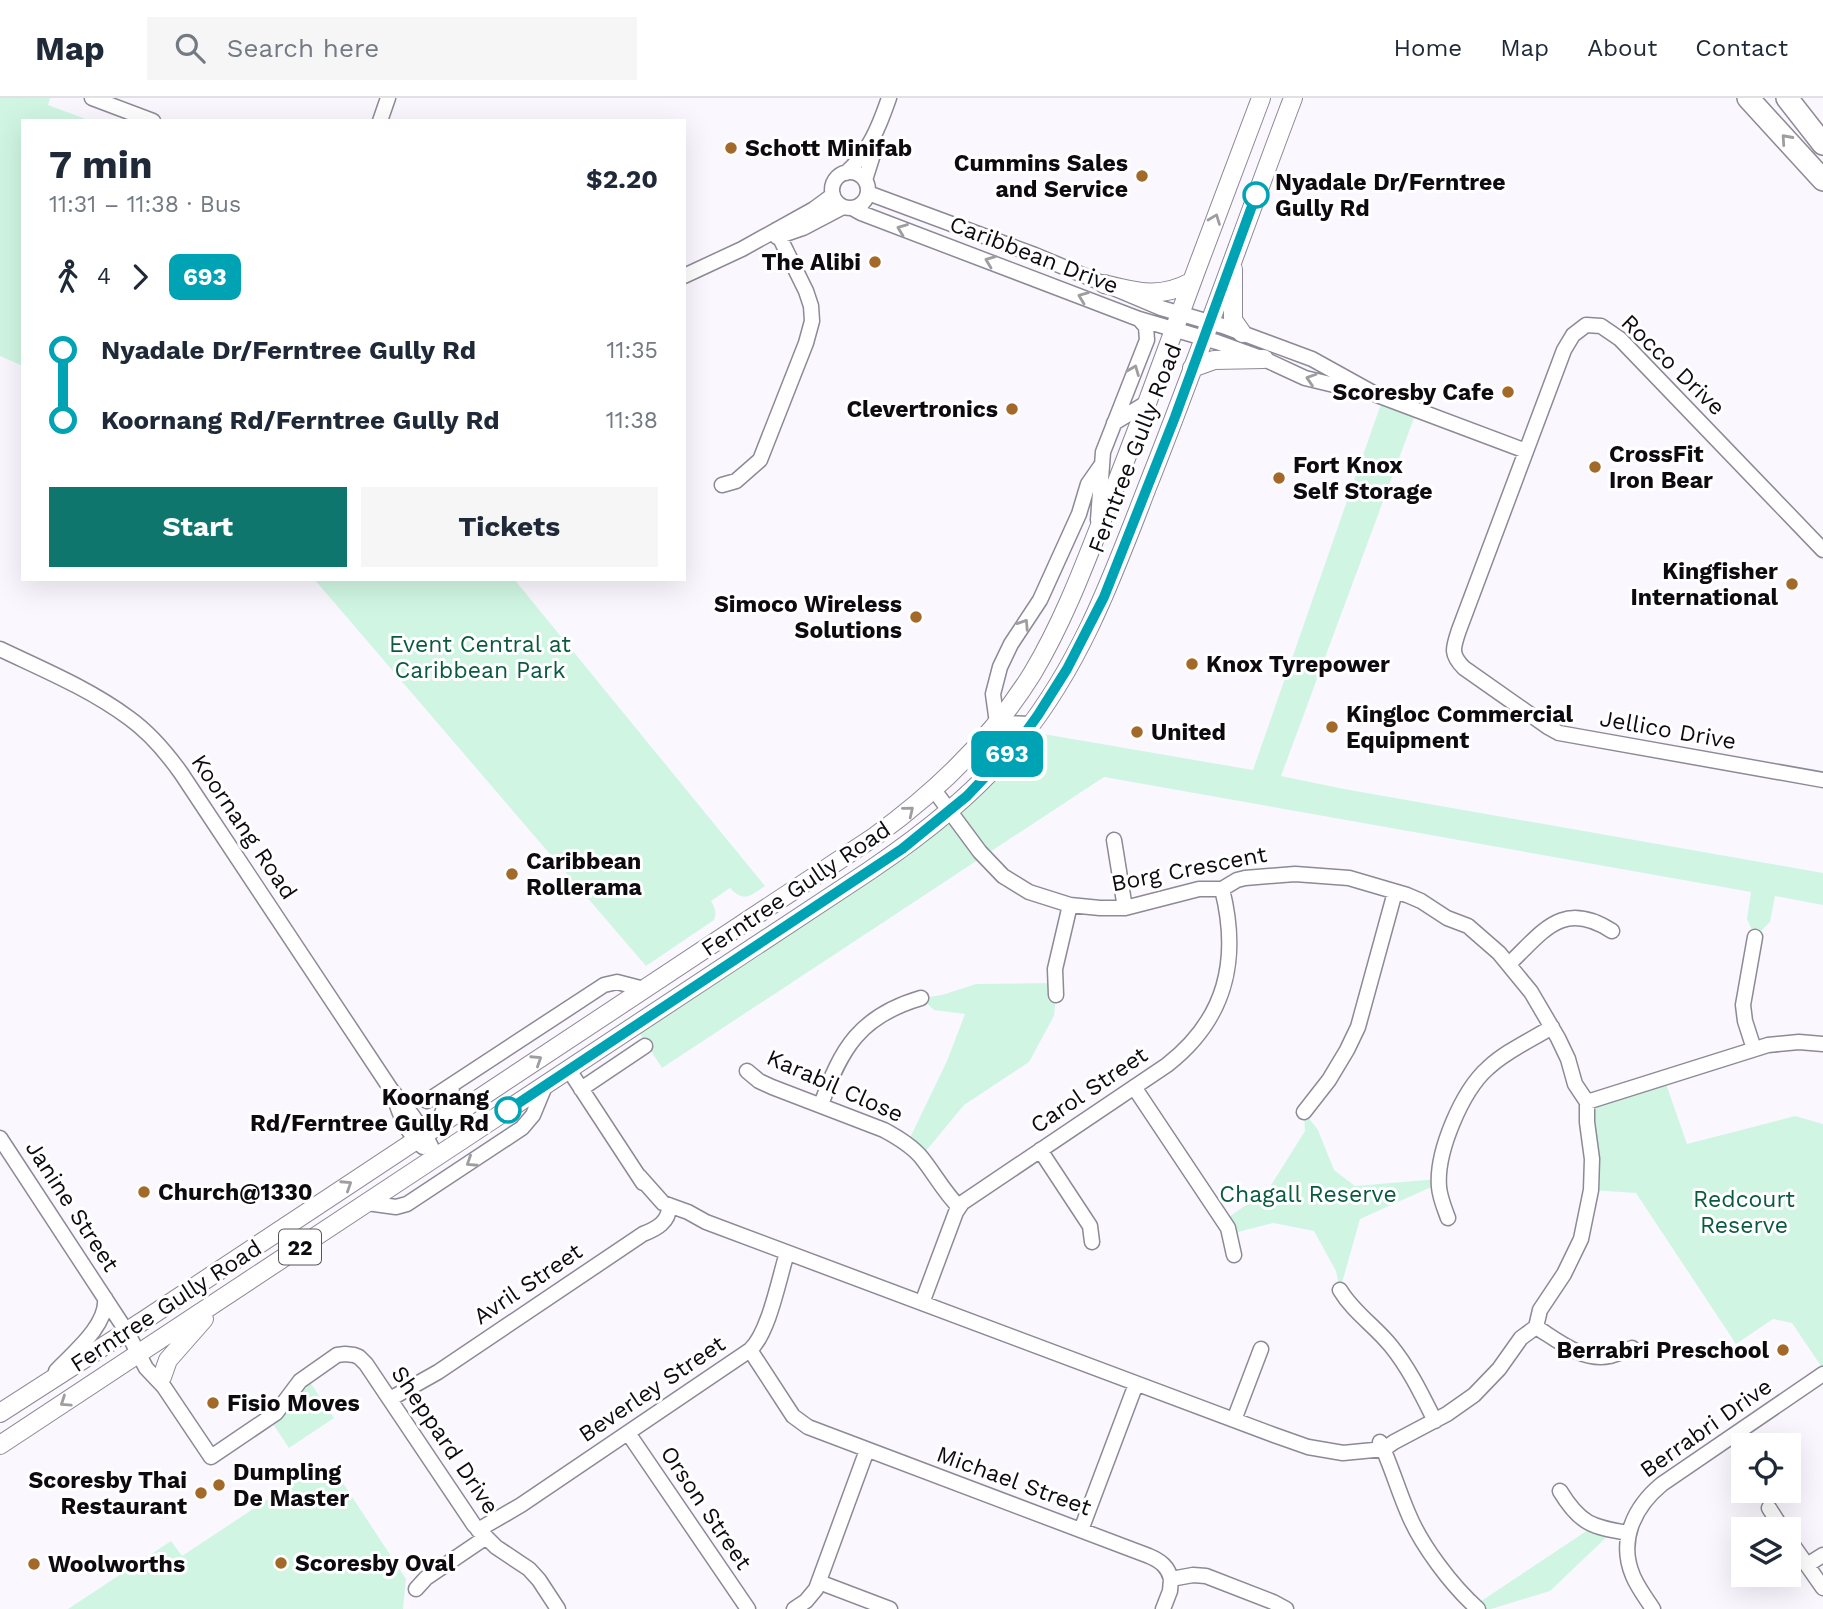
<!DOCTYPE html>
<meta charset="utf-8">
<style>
body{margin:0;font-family:"Work Sans",sans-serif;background:#f6f6f7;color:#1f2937;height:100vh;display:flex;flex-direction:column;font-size:26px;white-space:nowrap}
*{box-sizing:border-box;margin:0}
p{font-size:23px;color:#747a83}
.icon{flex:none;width:38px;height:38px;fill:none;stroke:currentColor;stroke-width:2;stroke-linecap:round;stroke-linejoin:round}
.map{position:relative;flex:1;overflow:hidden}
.drawer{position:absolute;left:21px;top:21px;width:665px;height:462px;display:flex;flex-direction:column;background:#fff;border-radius:0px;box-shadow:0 7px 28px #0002}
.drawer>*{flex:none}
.badge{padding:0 14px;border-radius:10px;font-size:24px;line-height:46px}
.tools{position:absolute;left:1731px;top:1335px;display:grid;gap:14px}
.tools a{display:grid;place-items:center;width:70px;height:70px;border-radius:0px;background:#fff;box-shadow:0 7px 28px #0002;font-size:35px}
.map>.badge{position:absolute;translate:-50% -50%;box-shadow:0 0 0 4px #fff}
.legs{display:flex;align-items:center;gap:10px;height:77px;padding:0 28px;font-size:23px}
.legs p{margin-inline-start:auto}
.summary{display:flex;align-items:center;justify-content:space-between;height:119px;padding:0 28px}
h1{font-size:38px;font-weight:700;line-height:52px}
.cta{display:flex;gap:14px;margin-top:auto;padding:14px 28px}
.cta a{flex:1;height:80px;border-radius:0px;background:#0f766e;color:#fff;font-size:28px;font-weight:700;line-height:80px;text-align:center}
.cta a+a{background:#f6f6f7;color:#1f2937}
ul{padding:0 28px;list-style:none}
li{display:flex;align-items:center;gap:24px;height:70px;font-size:26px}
li i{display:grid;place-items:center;width:10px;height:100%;margin:0 9px;background:currentColor}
li i::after{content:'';width:18px;height:18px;margin:-9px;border:5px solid;border-radius:50%;background:#fff}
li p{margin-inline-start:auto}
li:first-child i{background:linear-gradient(#0000 50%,currentColor 0)}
li:last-child i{background:linear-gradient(currentColor 50%,#0000 0)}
header{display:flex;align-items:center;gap:42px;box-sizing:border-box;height:98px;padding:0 35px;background:#fff;border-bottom:2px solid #e0e1e3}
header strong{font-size:33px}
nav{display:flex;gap:38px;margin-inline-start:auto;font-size:24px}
.search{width:490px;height:63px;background:#f6f6f7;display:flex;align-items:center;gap:18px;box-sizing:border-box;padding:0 24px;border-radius:0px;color:#747a83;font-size:26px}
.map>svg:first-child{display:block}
.green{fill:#d0f6e3}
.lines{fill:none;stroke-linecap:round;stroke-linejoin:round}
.minor-casing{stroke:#8e8996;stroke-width:17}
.major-casing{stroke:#8e8996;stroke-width:20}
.highway-casing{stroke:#8e8996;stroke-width:24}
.minor{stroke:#fff;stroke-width:14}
.major{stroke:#fff;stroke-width:18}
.highway{stroke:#fff;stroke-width:21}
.oneway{stroke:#9e9d9f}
.line-1-casing{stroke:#fff;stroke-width:16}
.line-1{stroke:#00a3b4;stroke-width:10}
.poi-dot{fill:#a36928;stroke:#fff;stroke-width:2.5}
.stop-1-dot{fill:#fff;stroke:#00a3b4;stroke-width:3.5}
.labels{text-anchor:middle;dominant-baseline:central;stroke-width:6;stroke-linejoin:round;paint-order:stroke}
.shield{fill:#fff;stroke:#565458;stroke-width:2}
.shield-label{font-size:21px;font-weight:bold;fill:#0d0b10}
.poi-label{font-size:23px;font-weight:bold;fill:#0d0b10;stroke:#fff;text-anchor:start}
.stop-label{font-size:23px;font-weight:bold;fill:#0d0b10;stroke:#fff;text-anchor:start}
.street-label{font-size:23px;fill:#0d0b10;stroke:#fff}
.park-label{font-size:23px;fill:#0a5a3f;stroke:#fff}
</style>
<header>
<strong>Map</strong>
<div class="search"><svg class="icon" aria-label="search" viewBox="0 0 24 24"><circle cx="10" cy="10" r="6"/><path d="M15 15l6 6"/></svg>Search here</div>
<nav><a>Home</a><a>Map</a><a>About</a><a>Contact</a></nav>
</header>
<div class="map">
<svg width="1823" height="1511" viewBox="0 0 1823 1511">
<rect width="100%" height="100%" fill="#faf8fe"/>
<path class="green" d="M0,0H50L48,7L91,23H23V268L0,258Z
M1383,300L1417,312L1281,678L1344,691L1823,775V807L1775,798L1770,824L1755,839L1747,821L1751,794L1104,679L662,970L635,928L869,773L1026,633L1253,672Z
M314,481H514L765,788C750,798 744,805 730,790L711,803C715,810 717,814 714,822L646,868Z
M1055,885L1056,897L1054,918L1029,964L964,1007L921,1059L907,1046L947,963L965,916L934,912L921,900L942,897L976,886Z
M1664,980L1687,1046L1795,1018L1823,1026V1271L1792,1225L1773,1221L1736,1246L1636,1095L1591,1092L1588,1009Z
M1304,1014L1318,1032L1334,1072L1355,1088L1438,1081V1086L1360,1121L1340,1192L1336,1173L1314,1133L1273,1125L1230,1136L1223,1123L1268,1092L1305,1033Z
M306,1278L334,1320L289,1350L269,1320Z
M306,1376L339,1379L406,1481L403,1511H68L171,1443L182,1458Z
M1594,1428L1613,1433L1550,1493L1491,1511H1469Z"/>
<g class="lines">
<g class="minor-casing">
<path id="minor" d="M92,0L153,23
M380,23L388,0
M832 92a18 18 0 1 1 36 0a18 18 0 1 1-36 0Z
M846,75C869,54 879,29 889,0
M865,82L877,44
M868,95L1035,157L1161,210L1223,228L1312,261L1377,297L1526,353
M852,110L861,115L1139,221L1217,244L1264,261L1305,280L1359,293
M777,139L803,130L843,109
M684,178L742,151L814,111L833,97
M1114,325L1148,304
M722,387L736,383L760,362L806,245L812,223L811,208L806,193L776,132
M1098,422L1103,354L1147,242L1146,229L1139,221
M1823,452L1620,241L1601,228L1586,227L1573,237L1564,252L1459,532C1453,550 1450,556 1464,570L1548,629L1559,635L1823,682
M0,551C44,572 90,591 129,620C150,635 166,654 181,675L392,993C412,1015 424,1032 436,1059
M1032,626L997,625L993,596L1000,569L1011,546L1040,502L1079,416L1088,386L1102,366
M1114,742L1125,810
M1509,866C1543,834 1562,801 1612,833
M1056,897L1055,871L1070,807
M1754,951L1745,923L1743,907L1755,839
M569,972L643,1085
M747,973L759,983L772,989L884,1032C897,1039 911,1047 921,1059C934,1075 944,1094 959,1109
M1134,989L1228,1130L1234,1157
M581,991L645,948
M394,998C400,1018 407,1035 423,1049
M427,1003L604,887L617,884L644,891
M1587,1004L1768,947L1799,944L1823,946
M821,1007C841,950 860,918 921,900
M1304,1014L1329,982L1347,952L1358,929L1395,794
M437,1028L453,987
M0,1040L127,1234L146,1270L164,1289L211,1359L276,1315L300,1283L337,1257L345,1256L354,1257L359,1259L366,1266L474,1427L496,1449L529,1471L539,1482L558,1511
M1040,1052L1090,1128L1092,1144
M639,1078L663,1105L688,1114L706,1124L1274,1337L1308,1349L1343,1355L1384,1351L1394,1344L1447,1316L1474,1297L1499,1271L1521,1240L1536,1229L1540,1212L1564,1176L1581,1141L1591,1092L1592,1061L1587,1024V1004L1575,986L1568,961L1558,940L1531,894L1499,855L1468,828L1447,820L1421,803L1407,797L1349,780L1295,776L1245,780L1237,782L1222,791H1199L1125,810H1100L1070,807L1029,794L1003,778L980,754L934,692
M367,1105L396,1109L407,1106L522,1030L533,1017L545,988
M1448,1120C1444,1109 1440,1100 1439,1089C1436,1054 1462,993 1488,970C1506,953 1531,942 1552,929
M1340,1192C1353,1214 1375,1228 1391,1248C1409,1270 1422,1297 1435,1323
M922,1205L956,1114L962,1105L1167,967C1226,921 1240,862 1222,791
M1536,1229C1557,1242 1583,1264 1610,1258C1617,1256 1625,1253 1632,1250
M750,1252L793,1318L808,1329L1149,1458C1161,1463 1168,1469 1171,1481L1193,1477L1206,1478L1273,1504L1286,1511
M56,1273C73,1255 108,1227 105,1200
M390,1301L438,1274L643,1136C656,1131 670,1124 669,1107
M1234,1322L1261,1251
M628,1335L748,1511
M1380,1344C1391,1367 1398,1392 1408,1415C1421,1447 1452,1488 1478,1511
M1560,1393C1580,1426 1592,1429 1628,1435
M1769,1410L1783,1432
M478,1432L521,1407L750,1252C769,1235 779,1180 787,1155
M1081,1432L1136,1286
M1788,1440L1823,1490
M1807,1467L1823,1457
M819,1484L890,1511
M416,1491L426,1480L485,1440
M794,1511L806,1503L816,1491L867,1352
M1163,1511L1170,1493L1171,1481
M1653,1511C1646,1500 1638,1490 1633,1478C1618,1443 1634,1409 1662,1386L1823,1276"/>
</g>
<g class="major-casing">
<path id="major" d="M1233,171V222L1242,235
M1104,186C1136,194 1160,201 1191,184
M1192,270L1214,262L1264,261
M162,1279L168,1262L204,1221
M0,1315L146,1221L874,739C936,694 991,642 1032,576C1062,526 1083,471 1104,417C1122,371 1140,325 1157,278C1191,185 1226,93 1261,0
M0,1347L869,773C925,735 977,694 1020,641C1082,564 1113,477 1148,387C1199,259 1244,129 1293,0"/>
</g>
<g class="highway-casing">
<path id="highway" d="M1748,0L1823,82
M1787,0L1823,46"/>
</g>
<use href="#minor" class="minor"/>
<use href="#major" class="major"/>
<use href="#highway" class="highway"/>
</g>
<defs><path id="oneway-chevron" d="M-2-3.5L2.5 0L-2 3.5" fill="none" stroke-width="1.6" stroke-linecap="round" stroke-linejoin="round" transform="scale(1.75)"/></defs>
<g class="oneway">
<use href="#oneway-chevron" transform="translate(1786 41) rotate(-132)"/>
<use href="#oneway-chevron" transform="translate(1215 121) rotate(-69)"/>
<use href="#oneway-chevron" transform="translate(902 131) rotate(-159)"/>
<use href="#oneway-chevron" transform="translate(990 163) rotate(-159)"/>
<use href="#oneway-chevron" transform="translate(1083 199) rotate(-159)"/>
<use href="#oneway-chevron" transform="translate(1134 272) rotate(-68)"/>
<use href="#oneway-chevron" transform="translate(1311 281) rotate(-162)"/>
<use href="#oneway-chevron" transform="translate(1024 526) rotate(-57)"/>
<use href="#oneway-chevron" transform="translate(909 713) rotate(-39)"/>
<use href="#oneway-chevron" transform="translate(537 962) rotate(-33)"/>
<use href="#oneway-chevron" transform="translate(471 1064) rotate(147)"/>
<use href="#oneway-chevron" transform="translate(347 1087) rotate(-33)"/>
<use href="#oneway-chevron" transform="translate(65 1304) rotate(146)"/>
</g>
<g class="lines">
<g class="line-1-casing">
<path id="line-1" d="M508,1012L902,751L967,698L1020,642L1038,617L1067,571L1104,499L1175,319L1256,97"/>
</g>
<use href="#line-1" class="line-1"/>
</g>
<g class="poi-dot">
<circle cx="731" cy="50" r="7"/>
<circle cx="1142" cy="78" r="7"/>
<circle cx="875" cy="164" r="7"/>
<circle cx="1508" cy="294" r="7"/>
<circle cx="1012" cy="311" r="7"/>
<circle cx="1595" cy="369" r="7"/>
<circle cx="1279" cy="380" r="7"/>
<circle cx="1792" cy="486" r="7"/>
<circle cx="916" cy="519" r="7"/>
<circle cx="1192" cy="566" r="7"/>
<circle cx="1332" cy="629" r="7"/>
<circle cx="1137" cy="634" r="7"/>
<circle cx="512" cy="776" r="7"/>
<circle cx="144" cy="1094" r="7"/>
<circle cx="1783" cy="1252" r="7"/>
<circle cx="213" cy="1305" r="7"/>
<circle cx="219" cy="1387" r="7"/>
<circle cx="201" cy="1395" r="7"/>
<circle cx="281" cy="1465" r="7"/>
<circle cx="34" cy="1466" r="7"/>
</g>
<g class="stop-1-dot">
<circle cx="1256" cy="97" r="12"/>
<circle cx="508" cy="1012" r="12"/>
</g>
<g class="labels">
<rect class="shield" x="279" y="1131.5" width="42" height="35" rx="5"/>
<g class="shield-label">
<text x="300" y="1149">22</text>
</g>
<g class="poi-label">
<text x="745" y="50">Schott Minifab</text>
<text x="1128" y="65" text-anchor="end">Cummins Sales<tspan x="1128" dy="26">and Service</tspan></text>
<text x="861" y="164" text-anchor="end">The Alibi</text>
<text x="1494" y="294" text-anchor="end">Scoresby Cafe</text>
<text x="998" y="311" text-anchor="end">Clevertronics</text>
<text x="1609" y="356">CrossFit<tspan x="1609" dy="26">Iron Bear</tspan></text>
<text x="1293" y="367">Fort Knox<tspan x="1293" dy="26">Self Storage</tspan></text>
<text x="1778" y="473" text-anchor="end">Kingfisher<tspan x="1778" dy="26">International</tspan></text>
<text x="902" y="506" text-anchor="end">Simoco Wireless<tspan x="902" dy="26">Solutions</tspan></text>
<text x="1206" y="566">Knox Tyrepower</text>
<text x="1346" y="616">Kingloc Commercial<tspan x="1346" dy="26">Equipment</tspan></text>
<text x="1151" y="634">United</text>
<text x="526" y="763">Caribbean<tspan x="526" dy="26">Rollerama</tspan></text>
<text x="158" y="1094">Church@1330</text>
<text x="1769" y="1252" text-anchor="end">Berrabri Preschool</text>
<text x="227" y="1305">Fisio Moves</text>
<text x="233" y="1374">Dumpling<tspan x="233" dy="26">De Master</tspan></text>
<text x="187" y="1382" text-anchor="end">Scoresby Thai<tspan x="187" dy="26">Restaurant</tspan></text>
<text x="295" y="1465">Scoresby Oval</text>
<text x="48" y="1466">Woolworths</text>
</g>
<g class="stop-label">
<text x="1275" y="84">Nyadale Dr/Ferntree<tspan x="1275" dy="26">Gully Rd</tspan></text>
<text x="489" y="999" text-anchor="end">Koornang<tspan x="489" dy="26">Rd/Ferntree Gully Rd</tspan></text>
</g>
<g class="street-label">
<text transform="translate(1034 157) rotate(21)">Caribbean Drive</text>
<text transform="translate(1673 267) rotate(44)">Rocco Drive</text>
<text transform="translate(1135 350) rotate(-69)">Ferntree Gully Road</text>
<text transform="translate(1668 632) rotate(10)">Jellico Drive</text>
<text transform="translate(244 729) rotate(56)">Koornang Road</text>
<text transform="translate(1189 771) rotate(-11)">Borg Crescent</text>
<text transform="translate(796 791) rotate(-34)">Ferntree Gully Road</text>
<text transform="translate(835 988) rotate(24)">Karabil Close</text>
<text transform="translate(1089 992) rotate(-34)">Carol Street</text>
<text transform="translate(72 1108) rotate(57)">Janine Street</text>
<text transform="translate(528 1186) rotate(-34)">Avril Street</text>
<text transform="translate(166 1208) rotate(-33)">Ferntree Gully Road</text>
<text transform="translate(652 1291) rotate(-34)">Beverley Street</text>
<text transform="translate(1706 1330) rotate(-35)">Berrabri Drive</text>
<text transform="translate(445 1342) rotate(56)">Sheppard Drive</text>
<text transform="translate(1014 1383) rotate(20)">Michael Street</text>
<text transform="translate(706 1410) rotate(56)">Orson Street</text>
</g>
<g class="park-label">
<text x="480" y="546">Event Central at<tspan x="480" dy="26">Caribbean Park</tspan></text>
<text x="1308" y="1096">Chagall Reserve</text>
<text x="1744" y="1101">Redcourt<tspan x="1744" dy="26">Reserve</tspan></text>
</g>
</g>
</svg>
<div class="tools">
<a><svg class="icon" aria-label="locate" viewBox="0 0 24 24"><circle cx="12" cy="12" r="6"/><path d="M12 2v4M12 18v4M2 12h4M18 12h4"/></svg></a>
<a><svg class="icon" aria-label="layers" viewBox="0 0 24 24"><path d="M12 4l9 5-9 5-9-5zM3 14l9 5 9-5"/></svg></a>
</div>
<b class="badge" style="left:1007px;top:656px;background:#00a3b4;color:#fff">693</b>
<section class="drawer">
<div class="summary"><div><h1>7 min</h1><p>11:31 – 11:38 · Bus</p></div><b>$2.20</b></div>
<div class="legs"><svg class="icon" aria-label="walk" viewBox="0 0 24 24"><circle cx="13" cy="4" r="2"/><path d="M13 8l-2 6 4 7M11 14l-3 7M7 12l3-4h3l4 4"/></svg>4<svg class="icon" aria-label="forward" viewBox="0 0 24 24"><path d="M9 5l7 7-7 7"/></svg><b class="badge" style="background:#00a3b4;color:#fff">693</b></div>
<ul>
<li><i style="color:#00a3b4"></i><b>Nyadale Dr/Ferntree Gully Rd</b><p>11:35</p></li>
<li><i style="color:#00a3b4"></i><b>Koornang Rd/Ferntree Gully Rd</b><p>11:38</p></li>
</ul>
<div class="cta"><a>Start</a><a>Tickets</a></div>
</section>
</div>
